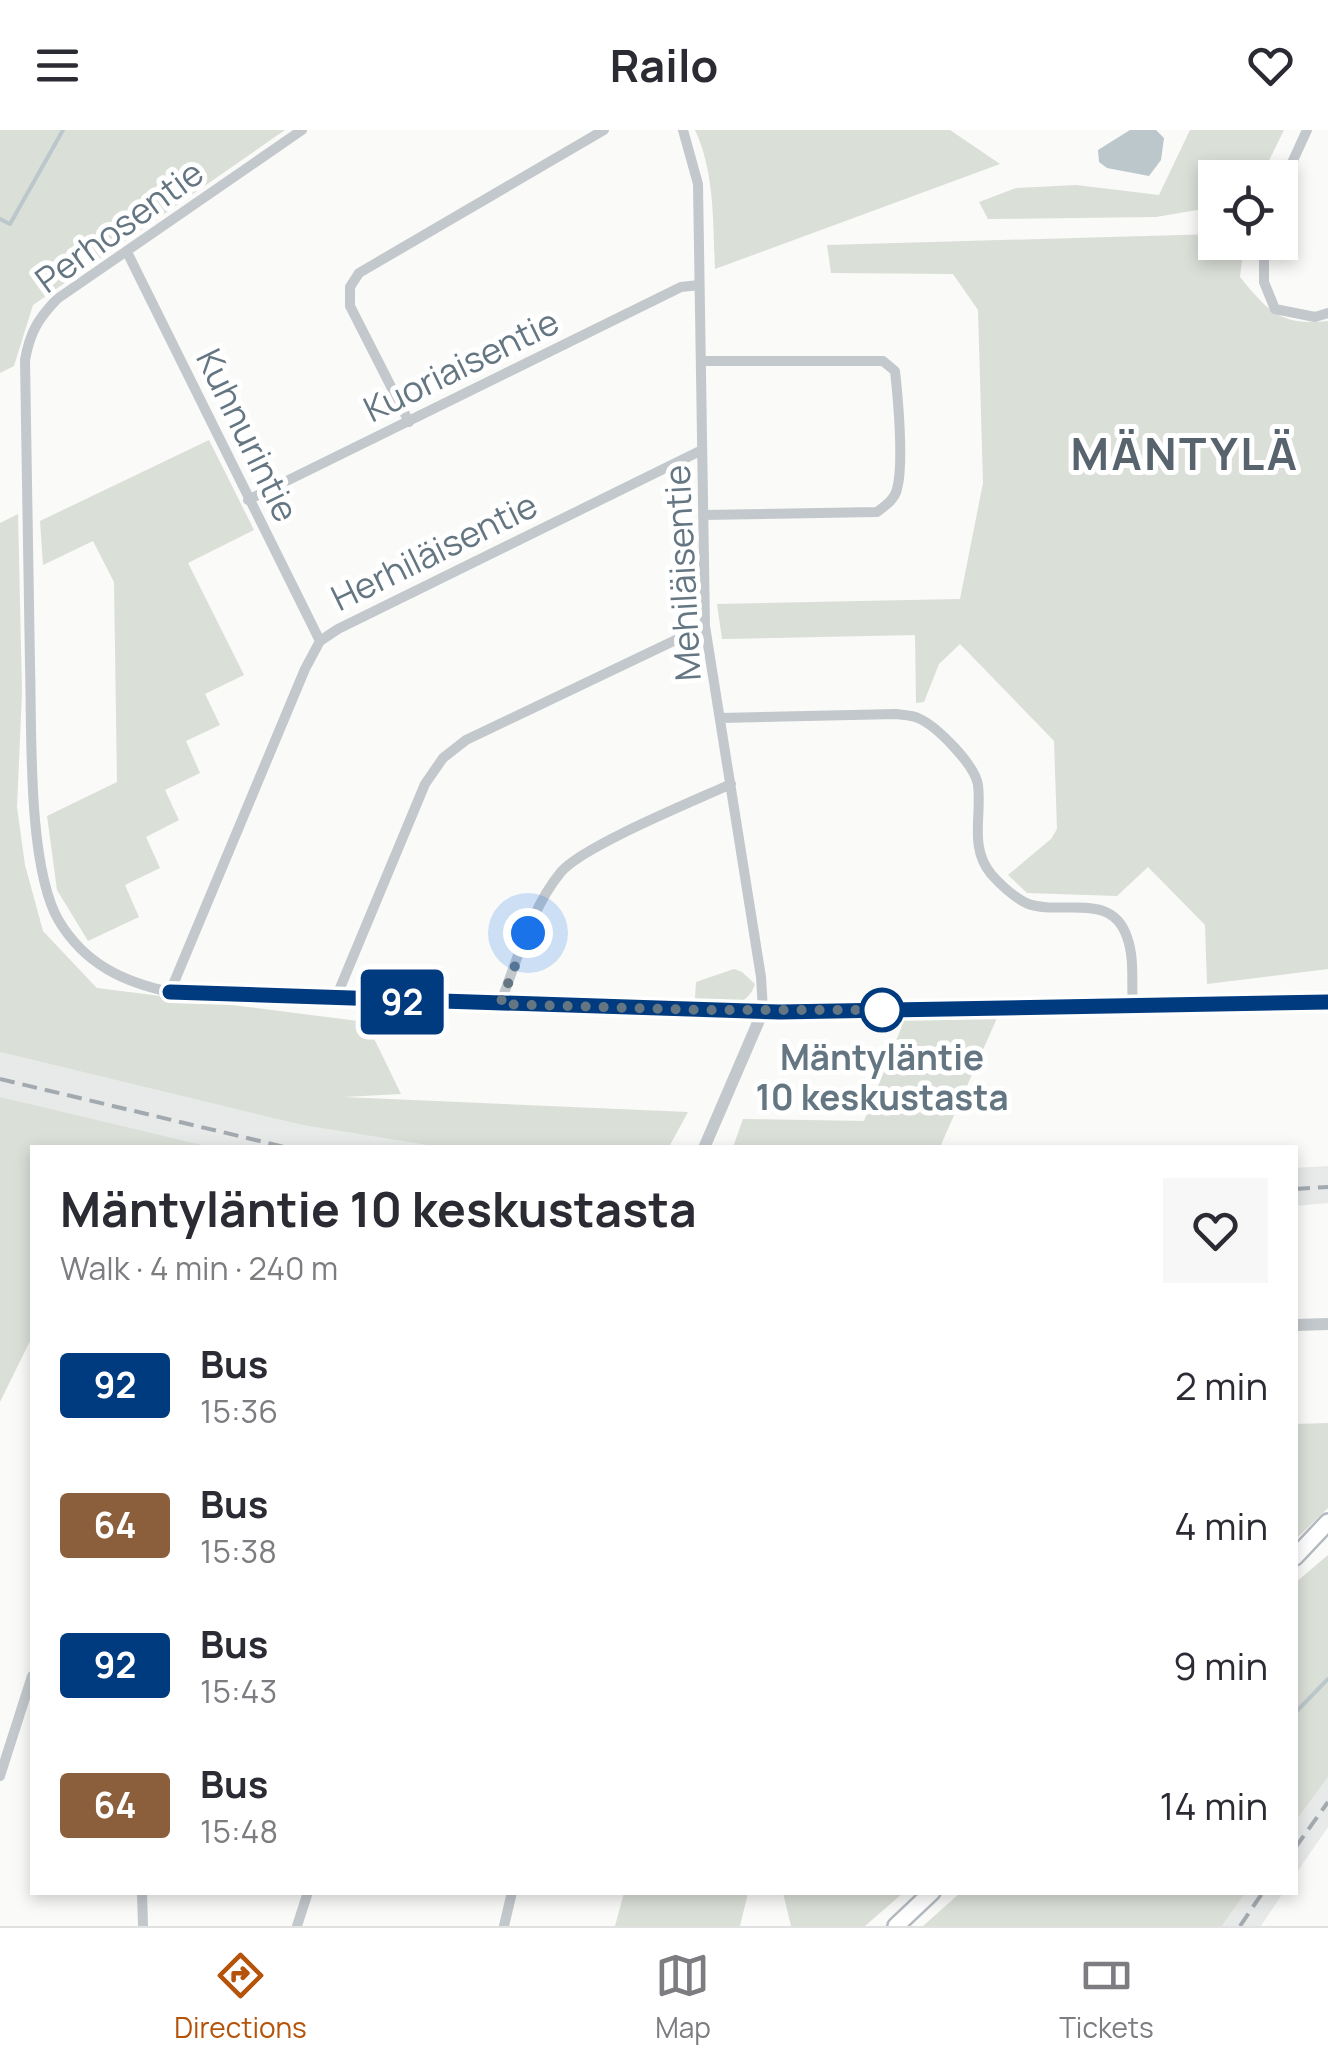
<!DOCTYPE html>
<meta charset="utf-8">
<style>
body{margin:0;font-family:Manrope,sans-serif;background:#f7f7f7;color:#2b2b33;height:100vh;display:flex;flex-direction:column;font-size:38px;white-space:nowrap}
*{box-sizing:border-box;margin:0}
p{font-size:32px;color:#7c7c81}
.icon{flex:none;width:55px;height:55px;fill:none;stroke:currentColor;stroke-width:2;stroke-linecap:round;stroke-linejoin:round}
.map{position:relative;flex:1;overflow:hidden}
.panel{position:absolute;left:30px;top:1015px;width:1268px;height:750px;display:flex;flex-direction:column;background:#fff;border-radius:0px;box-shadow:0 5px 15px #0003}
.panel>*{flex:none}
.badge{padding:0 20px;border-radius:8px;font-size:35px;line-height:65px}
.buttons{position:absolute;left:1198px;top:30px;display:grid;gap:20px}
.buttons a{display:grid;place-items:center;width:100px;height:100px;border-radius:0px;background:#fff;box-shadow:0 5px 15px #0003;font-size:50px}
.you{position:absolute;width:50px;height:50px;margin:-25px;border:8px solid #fff;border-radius:50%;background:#1a73e8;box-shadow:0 0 0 15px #1a73e833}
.map>.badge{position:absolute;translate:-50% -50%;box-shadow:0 0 0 5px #fff}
.round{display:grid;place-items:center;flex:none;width:105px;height:105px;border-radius:0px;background:#f7f7f7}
.headline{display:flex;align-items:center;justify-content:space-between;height:170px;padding:0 30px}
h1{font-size:48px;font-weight:700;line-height:75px}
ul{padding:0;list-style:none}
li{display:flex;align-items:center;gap:30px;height:140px;padding:0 30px}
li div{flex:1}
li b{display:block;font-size:38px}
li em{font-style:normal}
li .badge{min-width:110px;font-weight:700;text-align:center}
header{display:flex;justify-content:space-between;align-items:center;height:130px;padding:0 30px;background:#fff;font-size:45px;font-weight:700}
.tab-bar{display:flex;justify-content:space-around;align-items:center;height:140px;border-top:2px solid #e1e1e2;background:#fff;font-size:28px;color:#7c7c81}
.tab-bar a{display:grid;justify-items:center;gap:5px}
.tab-bar .current{color:#b45309}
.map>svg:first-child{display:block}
.built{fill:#e8e9e9}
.green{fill:#dadfd7}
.water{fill:#bbc7cb}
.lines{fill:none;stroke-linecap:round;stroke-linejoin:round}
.stream{stroke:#bbc7cb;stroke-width:4}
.secondary-casing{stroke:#b3babf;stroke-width:20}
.minor{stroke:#c3c8cc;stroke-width:10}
.tertiary{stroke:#c3c8cc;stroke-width:12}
.secondary{stroke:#fff;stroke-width:15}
.rail{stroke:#a2aab0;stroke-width:4;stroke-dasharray:15 8;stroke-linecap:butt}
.line-casing{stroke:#fff;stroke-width:22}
.line{stroke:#003b80;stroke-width:15}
.walk{stroke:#657683;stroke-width:10;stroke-dasharray:0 18}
.stop-dot{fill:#fff;stroke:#003b80;stroke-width:5}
.labels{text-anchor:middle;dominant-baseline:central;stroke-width:10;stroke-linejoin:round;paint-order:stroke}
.street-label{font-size:35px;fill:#657683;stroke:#fff}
.stop-label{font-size:35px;font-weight:bold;fill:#657683;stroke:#fff}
.district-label{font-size:45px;font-weight:bold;letter-spacing:2.5px;fill:#57646e;stroke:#fff}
</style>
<header><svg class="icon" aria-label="menu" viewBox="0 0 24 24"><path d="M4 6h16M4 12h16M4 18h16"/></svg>Railo<svg class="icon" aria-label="heart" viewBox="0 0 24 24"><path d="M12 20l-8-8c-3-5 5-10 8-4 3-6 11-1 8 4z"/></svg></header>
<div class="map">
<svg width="1328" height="1796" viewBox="0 0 1328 1796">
<rect width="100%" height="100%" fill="#fafaf8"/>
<path class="built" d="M0,922L302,995L439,1017L210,1018L141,1003L0,967Z
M1328,1036V1073L1295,1076V1038Z
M1328,1647V1697L1295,1745V1692Z
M1245,1763H1283L1261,1796H1222Z"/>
<path class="green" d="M0,0H285L33,175L14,236L0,243Z
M695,0H950L1000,34L715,139C713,93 715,43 695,0Z
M1190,0H1284L1261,47L1215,48V77L1156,87L988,89L979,72L1016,58L1076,55L1159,65Z
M1215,104V112L1244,113L1240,147C1269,182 1280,196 1328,191V839L1207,854L1205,795L1148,737L1117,766L1027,763L1008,745L1051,709L1057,699L1054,611L960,514L939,534L924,572L916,573L915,505L722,509L717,474L960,469L983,353L978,180L953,144L831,143L827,115Z
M209,310L254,400L188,433L244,545L205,564L220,595L186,611L200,643L165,660L179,690L146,707L160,738L125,755L139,787L88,811L57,760L47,686L117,652L114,452L93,411L43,435L40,391Z
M18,384L22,562L17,677L25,735L43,801L92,853L97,858L366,892L401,964L344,967L688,982L669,1017H439L302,995L0,922V393Z
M734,839L742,842L755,854C748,879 715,881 695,868L696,852Z
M906,886L997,888L940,1017H733L743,989L864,991Z
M0,967L210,1017L32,1018V1207L0,1272Z
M1328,1293V1378L1295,1410V1294Z
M1328,1425V1647L1295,1692V1453Z
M624,1763V1762L748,1763L740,1796H615Z
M783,1763V1762L903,1763L865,1796H791Z
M960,1763V1762L1245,1763L1222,1796H923Z"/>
<path class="water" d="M1130,0H1156L1164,8L1161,30L1149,46L1107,38L1099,32L1098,20Z"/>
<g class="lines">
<path class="stream" d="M0,89L10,94L63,0
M1295,1583L1328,1549"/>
<g class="secondary-casing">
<path id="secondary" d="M1295,1427L1328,1392
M896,1796L932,1762"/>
</g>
<path class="minor" d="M302,0L57,169C38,189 30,202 25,230C26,331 28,433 30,535C32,599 27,737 59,791C85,834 123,852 170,862L305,539L320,511L338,499L702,320
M683,0L698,54L705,496L761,847L763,881
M1280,59L1307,0
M1264,112V152L1275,179L1315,187L1328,183
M127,122L320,511
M701,231H883L895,241C898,268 904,334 897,359C895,369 885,376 877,382L703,385
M409,292L350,176V157L359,143L604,0
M248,370L681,157L699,155
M720,588L896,584C903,585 912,585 918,588C937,596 975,635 978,655C982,686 969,717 991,744C1000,754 1014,767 1026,773C1061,787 1111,760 1127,807C1135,829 1131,853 1133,876
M335,870L425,654L443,628L466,610L705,496
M500,874C517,831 531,778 561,742C583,716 694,671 731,654
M0,1646L32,1546
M142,1762L143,1796
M297,1796L308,1762
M504,1796L512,1762"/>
<path class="tertiary" d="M170,862L780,882L1328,872
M704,1018L763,881
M1295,1195L1328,1194"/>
<use href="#secondary" class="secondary"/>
<path class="rail" d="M0,949L289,1018
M1295,1059L1328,1057
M1295,1718L1328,1672
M1240,1796L1263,1762"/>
</g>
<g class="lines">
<g class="line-casing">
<path id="line" d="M170,862L780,882L1328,872"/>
</g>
<use href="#line" class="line"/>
<path class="walk" d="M528,803L500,874L699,880H882"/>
</g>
<circle class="stop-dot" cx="882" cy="880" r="20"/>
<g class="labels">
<g class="street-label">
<text transform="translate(119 96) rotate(-36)">Perhosentie</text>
<text transform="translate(461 235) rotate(-26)">Kuoriaisentie</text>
<text transform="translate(248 305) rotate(64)">Kuhnurintie</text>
<text transform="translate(434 421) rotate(-26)">Herhiläisentie</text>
<text transform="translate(682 443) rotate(-93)">Mehiläisentie</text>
</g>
<g class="stop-label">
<text x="882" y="927">Mäntyläntie<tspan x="882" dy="40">10 keskustasta</tspan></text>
</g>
<g class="district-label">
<text x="1185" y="323">MÄNTYLÄ</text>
</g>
</g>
</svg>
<div class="buttons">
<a><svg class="icon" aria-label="locate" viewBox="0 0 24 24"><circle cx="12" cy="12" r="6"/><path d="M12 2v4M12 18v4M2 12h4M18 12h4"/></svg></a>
</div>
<div class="you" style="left:528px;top:803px"></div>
<b class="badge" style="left:402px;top:872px;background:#003b80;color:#fff">92</b>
<section class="panel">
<div class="headline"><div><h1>Mäntyläntie 10 keskustasta</h1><p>Walk · 4 min · 240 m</p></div><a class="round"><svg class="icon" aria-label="heart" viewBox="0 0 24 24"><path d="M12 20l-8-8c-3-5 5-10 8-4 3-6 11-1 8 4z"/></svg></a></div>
<ul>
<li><span class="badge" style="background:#003b80;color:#fff">92</span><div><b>Bus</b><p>15:36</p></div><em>2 min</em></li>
<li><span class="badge" style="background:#8b5e3c;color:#fff">64</span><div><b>Bus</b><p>15:38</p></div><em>4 min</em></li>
<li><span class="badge" style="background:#003b80;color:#fff">92</span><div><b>Bus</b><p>15:43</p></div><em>9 min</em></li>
<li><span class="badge" style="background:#8b5e3c;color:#fff">64</span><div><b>Bus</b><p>15:48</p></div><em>14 min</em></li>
</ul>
</section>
</div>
<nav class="tab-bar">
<a class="current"><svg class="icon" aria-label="directions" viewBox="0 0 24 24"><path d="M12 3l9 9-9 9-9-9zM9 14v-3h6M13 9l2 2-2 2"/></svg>Directions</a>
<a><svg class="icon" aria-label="map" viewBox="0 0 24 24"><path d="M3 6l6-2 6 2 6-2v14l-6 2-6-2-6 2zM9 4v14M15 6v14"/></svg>Map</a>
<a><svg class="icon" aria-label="tickets" viewBox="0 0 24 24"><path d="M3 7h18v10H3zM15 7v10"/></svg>Tickets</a>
</nav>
